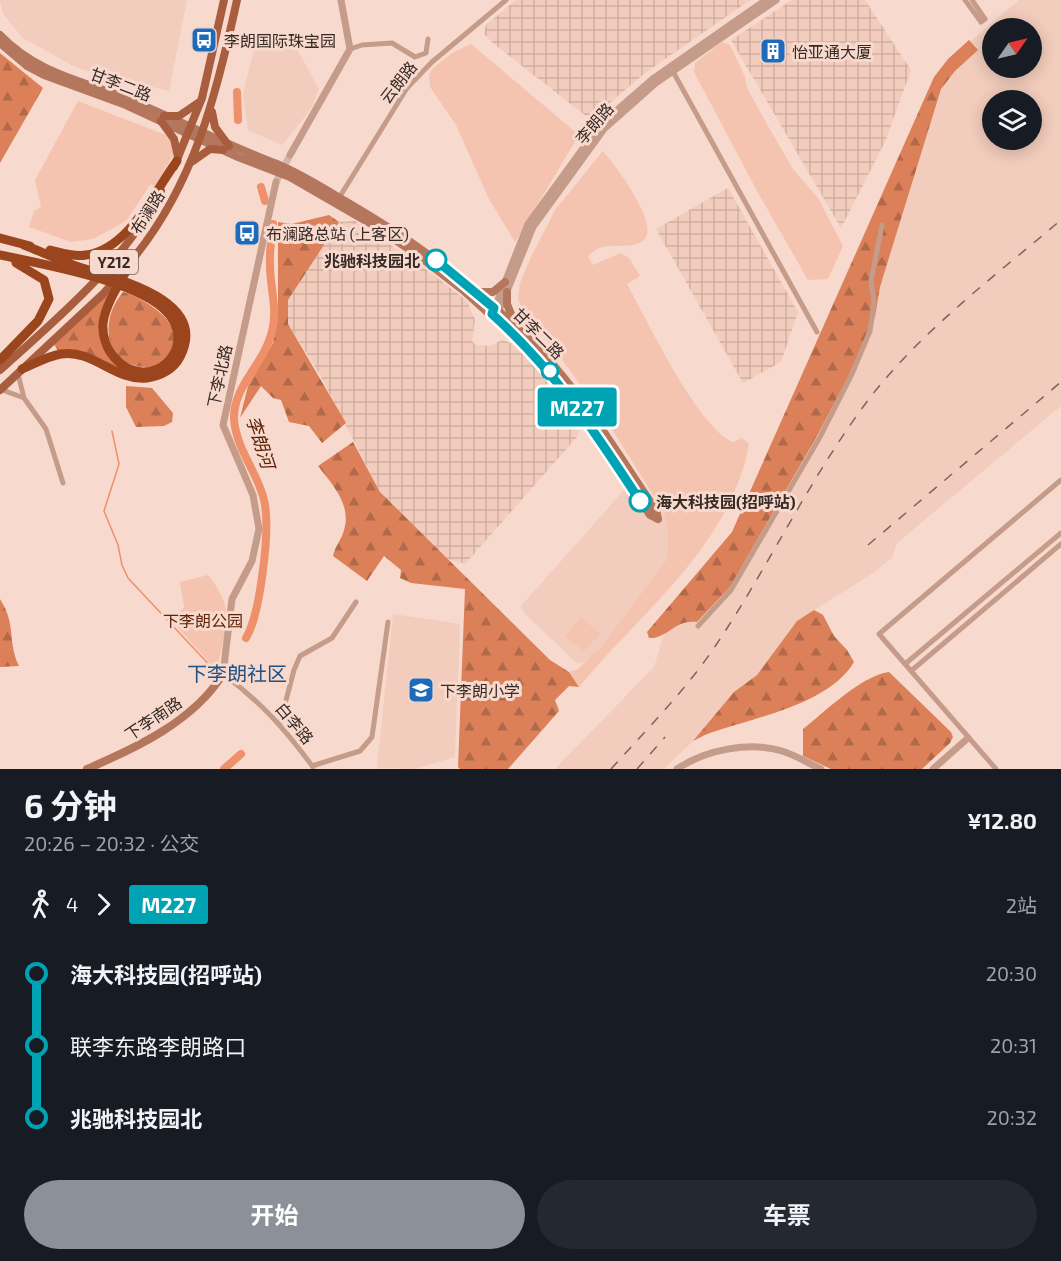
<!DOCTYPE html>
<html lang="zh">
<meta charset="utf-8">
<style>
body{margin:0;font-family:"Exo 2","Noto Sans SC",sans-serif;background:#242831;color:#f1f3f6;height:100vh;display:flex;flex-direction:column;font-size:22px;white-space:nowrap}
*{box-sizing:border-box;margin:0}
p{font-size:20px;color:#9ea1a6}
.icon{flex:none;width:33px;height:33px;fill:none;stroke:currentColor;stroke-width:2;stroke-linecap:round;stroke-linejoin:round}
.map{position:relative;height:769px;overflow:hidden}
.drawer{display:flex;flex-direction:column;background:#171b24;flex:1}
.drawer>*{flex:none}
.badge{padding:0 12px;border-radius:4px;font-size:21px;line-height:39px}
.needle{width:39px;rotate:56deg}
.fabs{position:absolute;left:982px;top:18px;display:grid;gap:12px}
.fabs a{display:grid;place-items:center;width:60px;height:60px;border-radius:50%;background:#171b24;box-shadow:0 3px 15px #0003;font-size:30px}
.map>.badge{position:absolute;translate:-50% -50%;box-shadow:0 0 0 3px #fff}
.legs{display:flex;align-items:center;gap:9px;height:66px;padding:0 24px;font-size:20px}
.legs p{margin-inline-start:auto}
.overview{display:flex;align-items:center;justify-content:space-between;height:102px;padding:0 24px}
h1{font-size:33px;font-weight:700;line-height:45px}
.primary-button{display:flex;gap:12px;margin-top:auto;padding:12px 24px}
.primary-button a{flex:1;height:69px;border-radius:36px;background:#8c9099;color:#fff;font-size:24px;font-weight:700;line-height:69px;text-align:center}
.primary-button a+a{background:#242831;color:#f1f3f6}
ul{padding:0 24px;list-style:none}
li{display:flex;align-items:center;gap:21px;height:72px;font-size:22px}
li i{display:grid;place-items:center;width:9px;height:100%;margin:0 8px;background:currentColor}
li i::after{content:'';width:15px;height:15px;margin:-8px;border:4px solid;border-radius:50%;background:#171b24}
li p{margin-inline-start:auto}
li:first-child i{background:linear-gradient(#0000 50%,currentColor 0)}
li:last-child i{background:linear-gradient(currentColor 50%,#0000 0)}
.map>svg:first-child{display:block}
.built{fill:#f2ccbc;fill-rule:evenodd}
.industrial{fill:url(#industrial-grid)}
.green{fill:#f4c4b1}
.forest{fill:url(#forest-firs)}
.lines{fill:none;stroke-linecap:round;stroke-linejoin:round}
.stream{stroke:#ee9069;stroke-width:1.5}
.river{stroke:#ee9069;stroke-width:8}
.tertiary-tunnel{stroke:#d1b6ac;stroke-width:7;stroke-dasharray:7 3.5;stroke-linecap:butt}
.minor{stroke:#c59b89;stroke-width:5}
.tertiary{stroke:#c59b89;stroke-width:7}
.secondary{stroke:#b4775e;stroke-width:8}
.primary{stroke:#a75d3e;stroke-width:8}
.motorway{stroke:#9a451e;stroke-width:9}
.rail{stroke:#78665f;stroke-width:1.5;stroke-dasharray:10 10;stroke-linecap:butt}
.line-1-casing{stroke:#fff;stroke-width:14}
.line-1{stroke:#00a3b4;stroke-width:9}
.stop-1-dot{fill:#fff;stroke:#00a3b4;stroke-width:3}
.labels{text-anchor:middle;dominant-baseline:central;stroke-width:6;stroke-linejoin:round;paint-order:stroke}
.shield{fill:#f8d9cd;stroke:#705e58;stroke-width:1.5}
.shield-label{font-size:15px;font-weight:bold;fill:#362a26}
.poi-label{font-size:16px;fill:#362a26;stroke:#f8d9cd;text-anchor:start}
.street-label{font-size:16px;fill:#362a26;stroke:#f8d9cd}
.stop-label{font-size:16px;font-weight:bold;fill:#362a26;stroke:#f8d9cd;text-anchor:end}
.park-label{font-size:16px;fill:#5e2407;stroke:#f8d9cd}
.water-label{font-size:18px;font-style:italic;fill:#581f02;stroke:#f8d9cd}
.quarter-label{font-size:20px;fill:#225184;stroke:#f8d9cd}
</style>
<div class="map">
<svg width="1061" height="769" viewBox="0 0 1061 769">
<defs>
<pattern id="industrial-grid" width="8" height="8" patternUnits="userSpaceOnUse" patternTransform="scale(1.5)"><rect width="8" height="8" fill="#f2ccbc"/><path d="M0 4h8M4 0v8" fill="none" stroke="#d0afa1"/></pattern>
<pattern id="forest-firs" width="22" height="20" patternUnits="userSpaceOnUse" patternTransform="scale(1.5)"><rect width="22" height="20" fill="#db8059"/><path d="M5 1l3.5 6h-7zM16 11l3.5 6h-7z" fill="#b26949"/></pattern>
</defs>
<rect width="100%" height="100%" fill="#f8d9cd"/>
<path class="built" d="M0,0H187L169,91L77,68L23,38L3,14Z
M1019,0H1061V406L897,543L892,558L870,575L797,621L757,675L734,692L693,741L664,769H555L654,667L663,637L670,628L679,622L689,621L875,317L880,287L941,89L955,71L977,50L970,42ZM993,28H1032V68H993ZM993,100H1032V140H993Z
M258,33L297,49L319,89L311,109L282,145L248,130L243,93Z
M634,479L665,514L668,536L667,559L600,648L586,662L577,663L524,613L521,606Z
M393,614L460,624L455,757L414,769L377,768Z"/>
<path class="industrial" d="M516,0H750L645,73L598,113L586,116L494,44L484,34L486,25Z
M792,0H865L911,70L885,142L841,228L731,40Z
M728,188L798,312L781,362L743,383L656,229Z
M355,221L419,264L467,301L475,320L472,341L476,345L491,346L502,340L516,345L542,372L581,424L577,437L465,564L448,559L380,492L319,373L288,324V300L339,222Z"/>
<path class="green" d="M722,42L730,45L745,77L747,88L768,126L793,169L818,198L843,246L828,279L808,280L757,191L694,72L695,63Z
M471,44L579,135L515,242L489,199L456,125L430,87L429,76L432,69L452,53Z
M78,101L171,137L174,154L155,186L150,185L126,221L93,239L71,242L29,227L34,211L41,207L35,180Z
M603,151C613,163 668,232 639,243C620,251 603,238 588,257L593,265L621,253L629,258L640,276L627,284C647,320 698,428 733,442L742,438L749,444C731,545 641,612 579,687L569,672L578,669L600,648L667,559L668,536L665,514L610,426L561,358L524,313L518,299L520,283L531,257L555,210Z
M208,575C238,611 224,629 217,671L172,621L184,607L180,582Z
M581,617L600,634L584,651L565,637Z"/>
<path class="forest" d="M969,40L978,50L955,71L941,89L880,287L875,317L847,379L817,436L730,587L697,622C674,619 668,639 649,638L647,632L732,532L934,77L948,59Z
M0,53L43,88L0,163Z
M329,215L339,222L288,300V324L346,423L322,443L309,426L289,422L281,400L273,398L261,386L240,418L248,386L273,343L278,317V222L292,224Z
M112,290L102,333L125,372C104,361 83,346 58,351L54,344Z
M123,292C144,298 188,324 171,352C168,357 162,362 158,366C108,375 95,325 123,292Z
M126,386L152,388L173,413L172,422L164,426L136,427L126,407Z
M353,442L380,492L550,660L569,672L579,687L569,686L555,700L559,711L508,769H460L458,767L465,589L411,583L400,578L401,570L384,556L367,581L333,556C335,546 342,539 344,530C352,505 332,484 318,466Z
M0,599C17,626 7,641 19,666L0,667Z
M814,610L823,615L834,636L847,650L854,662C828,706 750,718 705,735L693,741L734,692L757,675L797,621Z
M889,672L951,732L953,737L950,743L922,769H831L803,756V729C826,711 861,676 889,672Z"/>
<g class="lines">
<path class="stream" d="M112,431L119,464L104,511L118,545L122,565L128,578L215,671"/>
<path class="river" d="M237,92L238,120
M261,187L265,201
M246,638C260,615 271,528 264,500C258,473 236,449 234,419C233,389 259,368 269,341C280,312 270,292 270,265C269,251 272,237 273,224
M224,769L241,754"/>
<path class="tertiary-tunnel" d="M276,182L290,155"/>
<path class="minor" d="M965,0L981,22L985,19L972,0
M350,49L362,45L392,43L415,57L426,53L428,39
M671,68L817,332
M339,198L407,88L432,62L506,0
M18,374L24,398L46,429L63,483
M0,389L24,398
M698,626L731,590L820,437L852,374L870,331L874,303L871,281L882,225
M905,664L1061,533
M911,671L1061,544
M223,674C261,702 285,729 313,767
M280,723L294,670L300,656L332,638L356,602
M312,766L360,751L372,737L388,622
M996,769L879,634L1061,480"/>
<path class="tertiary" d="M290,155L350,49L341,0
M494,310L528,224L600,125L654,78L766,0
M496,318L533,227L604,129L657,82L776,0
M223,674L232,599L252,561L259,529L253,495L223,425L276,182
M677,769C705,750 749,741 782,751C795,755 808,763 821,769
M933,769L968,738"/>
<path class="secondary" d="M0,35C38,74 80,80 128,99C178,120 227,145 277,164C301,174 323,188 345,201C421,245 495,300 554,366C592,410 623,462 656,510L658,519
M0,43L27,66L44,75L126,105L238,157L290,177L373,225L419,256L463,290L536,356L583,415L650,515L658,519
M478,292H493L505,282
M507,292V304L515,324
M87,769C136,748 194,721 223,674"/>
<path class="primary" d="M212,112L215,127L229,146
M164,116H179L198,103
M161,121L174,139L178,157
M193,161L210,149L223,150
M174,167L202,98L224,0
M131,261C194,186 217,93 237,0
M0,370C61,315 122,265 161,191
M0,390L103,294L115,280"/>
<path class="motorway" d="M0,238L30,246
M50,250C62,253 74,257 86,255C129,249 154,192 177,161
M0,255C43,264 131,280 163,308C205,346 149,398 114,357C106,348 102,335 103,323C106,301 124,277 134,257
M0,360L38,321L49,299L44,280L16,263
M22,369C34,364 48,356 61,354C93,349 116,382 147,378C161,376 174,369 180,357C210,299 115,279 79,267C61,261 42,252 24,245"/>
<path class="rail" d="M868,545L1061,382
M611,769C647,729 686,690 716,645C771,563 812,473 872,395C925,328 996,275 1061,220
M637,769L665,737"/>
</g>
<g class="lines">
<g class="line-1-casing">
<path id="line-1" d="M436,260L494,308L492,314C556,372 593,429 640,501"/>
</g>
<use href="#line-1" class="line-1"/>
</g>
<defs>
<g id="bus-square" transform="scale(1.35)"><rect x="-9" y="-9" width="18" height="18" rx="4" fill="#1d6bba" stroke="#f8d9cd"/><path d="M-5-6H5V4H4V6H2V4H-2V6H-4V4H-5ZM-3.5-4V0h7V-4ZM-3.5 1.2v1.5H-2V1.2ZM2 1.2v1.5H3.5V1.2Z" fill="#fff"/></g>
<g id="building-square" transform="scale(1.35)"><rect x="-9" y="-9" width="18" height="18" rx="4" fill="#1d6bba" stroke="#f8d9cd"/><path d="M-4-6H4V6H1V3H-1V6H-4ZM-2.5-4.3h1.7v1.8h-1.7ZM.8-4.3h1.7v1.8H.8ZM-2.5-1h1.7V.8h-1.7ZM.8-1h1.7V.8H.8Z" fill="#fff"/></g>
<g id="school-square" transform="scale(1.35)"><rect x="-9" y="-9" width="18" height="18" rx="4" fill="#1d6bba" stroke="#f8d9cd"/><path d="M0-5L7-2L0 1L-7-2ZM-4 1L0 2.5L4 1V4Q0 6-4 4Z" fill="#fff"/></g>
</defs>
<g fill-rule="evenodd">
<use href="#bus-square" x="204" y="40"/>
<use href="#building-square" x="773" y="51"/>
<use href="#bus-square" x="247" y="233"/>
<use href="#school-square" x="421" y="690"/>
</g>
<g class="stop-1-dot">
<circle cx="436" cy="260" r="10"/>
<circle cx="550" cy="371" r="8"/>
<circle cx="640" cy="501" r="10"/>
</g>
<g class="labels">
<rect class="shield" x="90" y="250" width="48" height="24" rx="4.5"/>
<g class="shield-label">
<text x="114" y="262">Y212</text>
</g>
<g class="poi-label">
<text x="224" y="40">李朗国际珠宝园</text>
<text x="792" y="51">怡亚通大厦</text>
<text x="266" y="233">布澜路总站 (上客区)</text>
<text x="440" y="690">下李朗小学</text>
</g>
<g class="street-label">
<text transform="translate(398 82) rotate(-52)">云朗路</text>
<text transform="translate(121 84) rotate(21)">甘李二路</text>
<text transform="translate(594 123) rotate(-49)">李朗路</text>
<text transform="translate(147 212) rotate(-58)">布澜路</text>
<text transform="translate(539 333) rotate(45)">甘李二路</text>
<text transform="translate(219 376) rotate(-78)">下李北路</text>
<text transform="translate(153 718) rotate(-34)">下李南路</text>
<text transform="translate(295 723) rotate(50)">白李路</text>
</g>
<g class="stop-label">
<text x="420" y="260">兆驰科技园北</text>
<text x="656" y="501" text-anchor="start">海大科技园(招呼站)</text>
</g>
<g class="park-label">
<text x="203" y="620">下李朗公园</text>
</g>
<g class="water-label">
<text transform="translate(261 442) rotate(72)">李朗河</text>
</g>
<g class="quarter-label">
<text x="237" y="673">下李朗社区</text>
</g>
</g>
</svg>
<div class="fabs">
<a><svg class="needle" viewBox="-14 -14 28 28"><path d="M0-13l5 13h-10z" fill="#e53935"/><path d="M0 13l5-13h-10z" fill="#9ea1a6"/></svg></a>
<a><svg class="icon" aria-label="layers" viewBox="0 0 24 24"><path d="M12 4l9 5-9 5-9-5zM3 14l9 5 9-5"/></svg></a>
</div>
<b class="badge" style="left:577px;top:407px;background:#00a3b4;color:#fff">M227</b>
</div>
<section class="drawer">
<div class="overview"><div><h1>6 分钟</h1><p>20:26 – 20:32 · 公交</p></div><b>¥12.80</b></div>
<div class="legs"><svg class="icon" aria-label="walk" viewBox="0 0 24 24"><circle cx="13" cy="4" r="2"/><path d="M13 8l-2 6 4 7M11 14l-3 7M7 12l3-4h3l4 4"/></svg>4<svg class="icon" aria-label="forward" viewBox="0 0 24 24"><path d="M9 5l7 7-7 7"/></svg><b class="badge" style="background:#00a3b4;color:#fff">M227</b><p>2站</p></div>
<ul>
<li><i style="color:#00a3b4"></i><b>海大科技园(招呼站)</b><p>20:30</p></li>
<li><i style="color:#00a3b4"></i><span>联李东路李朗路口</span><p>20:31</p></li>
<li><i style="color:#00a3b4"></i><b>兆驰科技园北</b><p>20:32</p></li>
</ul>
<div class="primary-button"><a>开始</a><a>车票</a></div>
</section>
